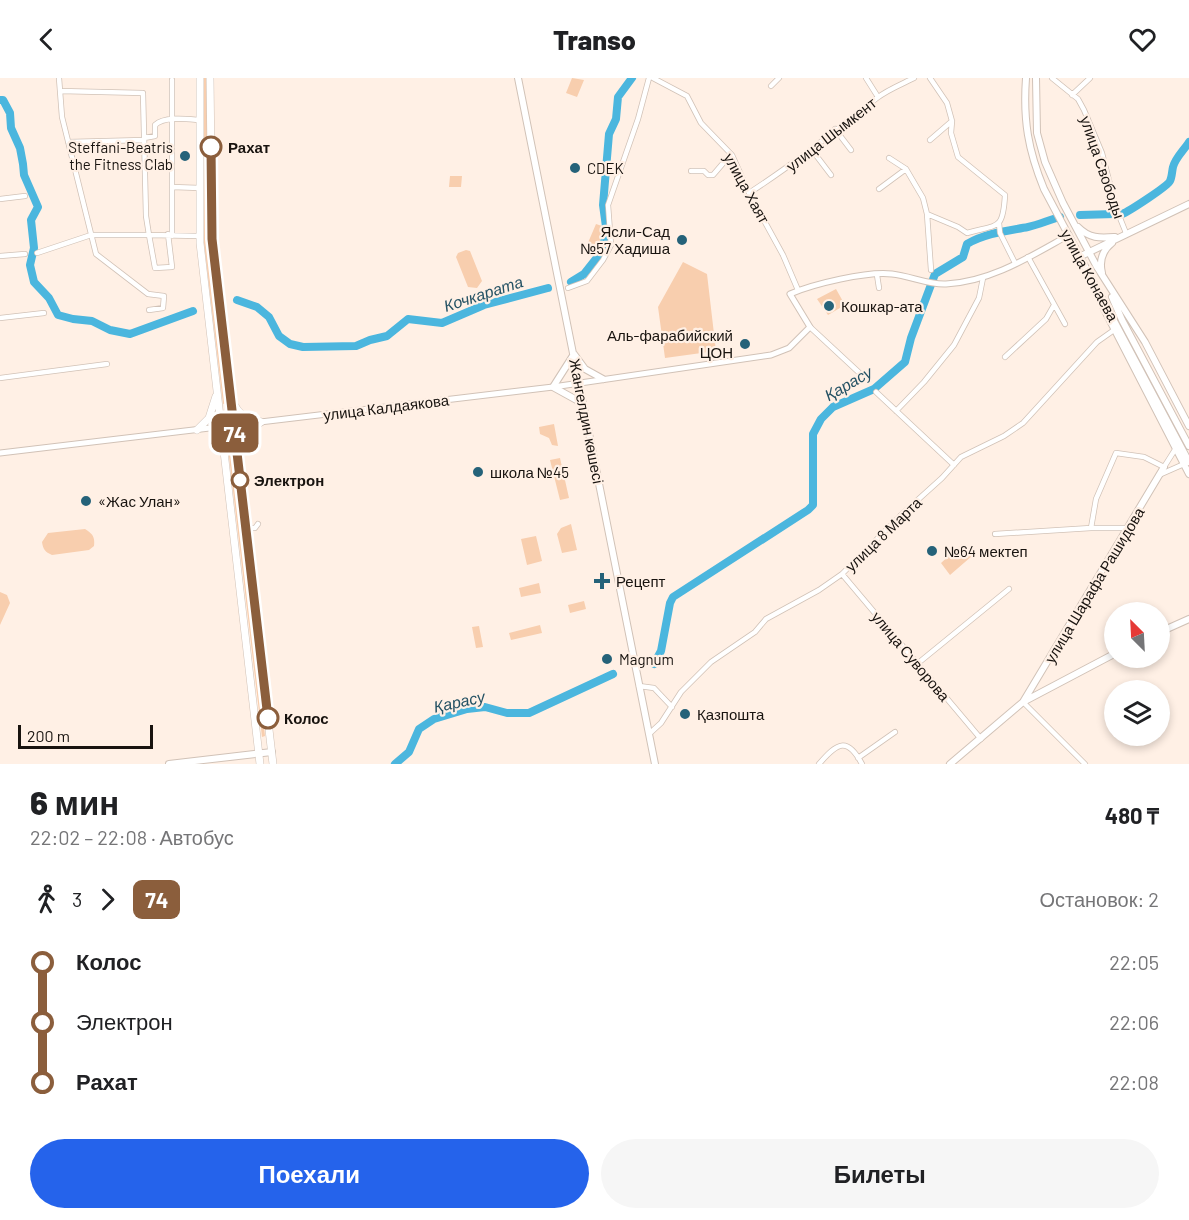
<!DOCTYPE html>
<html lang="ru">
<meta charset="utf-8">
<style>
body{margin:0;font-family:Barlow,sans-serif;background:#f6f6f6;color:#202124;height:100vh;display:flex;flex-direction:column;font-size:22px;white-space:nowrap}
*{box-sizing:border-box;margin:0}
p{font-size:20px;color:#757577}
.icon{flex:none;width:33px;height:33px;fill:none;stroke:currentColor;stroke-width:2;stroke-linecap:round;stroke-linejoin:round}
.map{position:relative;height:686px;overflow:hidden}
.drawer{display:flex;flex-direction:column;background:#fff;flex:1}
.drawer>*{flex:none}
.badge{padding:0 12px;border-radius:9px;font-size:21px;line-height:39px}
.needle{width:39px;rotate:336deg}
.buttons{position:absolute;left:1104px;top:524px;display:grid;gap:12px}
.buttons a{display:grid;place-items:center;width:66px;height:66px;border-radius:50%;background:#fff;box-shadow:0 3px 9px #0003;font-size:30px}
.scale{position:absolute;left:18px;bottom:15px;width:135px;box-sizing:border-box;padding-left:6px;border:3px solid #18130f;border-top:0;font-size:16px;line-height:21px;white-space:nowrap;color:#18130f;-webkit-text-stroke:4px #fff0e5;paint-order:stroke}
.map>.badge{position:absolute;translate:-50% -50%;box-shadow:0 0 0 3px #fff}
.legs{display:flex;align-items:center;gap:9px;height:66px;padding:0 30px;font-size:20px}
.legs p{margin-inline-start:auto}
.head{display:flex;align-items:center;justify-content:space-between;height:102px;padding:0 30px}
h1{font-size:33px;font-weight:800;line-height:45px}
.action{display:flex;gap:12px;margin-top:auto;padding:12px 30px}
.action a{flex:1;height:69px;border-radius:36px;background:#2563eb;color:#fff;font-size:24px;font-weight:800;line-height:69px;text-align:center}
.action a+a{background:#f6f6f6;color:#202124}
ul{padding:0 30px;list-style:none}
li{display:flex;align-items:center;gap:21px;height:60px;font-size:22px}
li i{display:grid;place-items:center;width:9px;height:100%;margin:0 8px;background:currentColor}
li i::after{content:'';width:15px;height:15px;margin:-8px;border:4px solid;border-radius:50%;background:#fff}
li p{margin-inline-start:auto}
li:first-child i{background:linear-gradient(#0000 50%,currentColor 0)}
li:last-child i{background:linear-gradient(currentColor 50%,#0000 0)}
header{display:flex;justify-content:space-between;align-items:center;height:78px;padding:0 30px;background:#fff;font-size:27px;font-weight:800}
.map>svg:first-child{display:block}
.green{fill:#f8ceae}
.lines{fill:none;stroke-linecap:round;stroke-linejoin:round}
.river{stroke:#4bb6de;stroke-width:8}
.minor-casing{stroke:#d1c2b7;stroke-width:6}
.tertiary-casing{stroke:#d1c2b7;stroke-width:7}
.secondary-casing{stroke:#d1c2b7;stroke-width:8}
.primary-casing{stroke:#d1c2b7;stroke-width:8}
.minor{stroke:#fff;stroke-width:4.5}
.tertiary{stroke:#fff;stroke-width:5}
.secondary{stroke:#fff;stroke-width:6}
.primary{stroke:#fff;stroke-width:7}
.line-1-casing{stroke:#fff;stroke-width:14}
.line-1{stroke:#8b5e3c;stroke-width:9}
.stop-1-dot{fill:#fff;stroke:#8b5e3c;stroke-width:3}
.poi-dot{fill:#256279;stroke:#fff0e5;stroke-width:2}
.labels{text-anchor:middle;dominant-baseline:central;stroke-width:4.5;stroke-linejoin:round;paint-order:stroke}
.street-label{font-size:15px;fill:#18130f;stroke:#fff0e5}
.poi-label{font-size:15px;fill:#18130f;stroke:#fff0e5;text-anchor:start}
.stop-label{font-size:15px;font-weight:bold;fill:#18130f;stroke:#fff0e5;text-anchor:start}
.water-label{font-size:16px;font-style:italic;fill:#255264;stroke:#fff0e5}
</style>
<header><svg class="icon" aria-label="back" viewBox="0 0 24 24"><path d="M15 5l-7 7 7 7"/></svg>Transo<svg class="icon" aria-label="heart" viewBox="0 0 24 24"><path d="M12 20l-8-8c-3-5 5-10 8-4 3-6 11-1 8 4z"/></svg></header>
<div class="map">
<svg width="1189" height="686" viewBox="0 0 1189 686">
<rect width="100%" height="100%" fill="#fff0e5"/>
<path class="green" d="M204,0H207L208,165L226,325L223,326L204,165Z
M572,0L584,2L577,19L566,15Z
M450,98H462L461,109H449Z
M596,146L605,149L597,170L587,167Z
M466,172L470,173L482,203L477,210L468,209L456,179L458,175Z
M683,184L707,196L716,273L665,280L658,229Z
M836,211L845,227L828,237L817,221Z
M554,346L558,368L552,367L549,360L540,356L539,349Z
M228,370H232L265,658L262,659Z
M560,380L569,420L560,422L550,382Z
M571,446L577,472L562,475L557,456L561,450Z
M85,451C93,456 95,459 94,468L89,472L52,477C45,474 43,471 42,464L48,455Z
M536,458L542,483L527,487L521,461Z
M962,466L972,478L950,497L941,485Z
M539,505L541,515L521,519L519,510Z
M0,514L7,517L10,525L0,547Z
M584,523L586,531L570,535L568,527Z
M540,547L542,555L511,562L509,555Z
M479,548L483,569L476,570L472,549Z"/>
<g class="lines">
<path class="river" d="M0,22H3L10,35L11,50L20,70L23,86L24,97L38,129L31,142L34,170L30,187L34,204L49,220L58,237L73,241L92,243L110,252L130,256L193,233
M1122,136C1128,134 1168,108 1170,103C1172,99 1172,93 1173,89C1175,80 1184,72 1189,64
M1080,137L1115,136
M571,204L584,196L599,177L607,156L603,127L609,56L616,41L618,19L632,0
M237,222L257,229L269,239L279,258L290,266L303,269L356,268L370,262L387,258L408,241L442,245L484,227L548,210
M654,586L661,573L670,525L673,519L808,432L813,427V356L821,341L833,329L874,311L905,284L911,260L935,196L963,179L967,166C986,155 1007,153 1028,149C1038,147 1049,142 1060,139
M395,686L409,674L419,651L434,641L467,631L485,629L507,635H529L613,596"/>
<g class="minor-casing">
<path id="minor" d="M59,0L62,39L96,176L148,216L164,218L163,230L149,232
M653,0L687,18L701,45L732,77L749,115L783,177L798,212
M866,0L878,19
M1052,0L1078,21L1084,32L1102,75L1116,130L1126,155
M172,2V158
M771,8L779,0
M1072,17L1090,0
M835,51L851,72
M144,60L155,58V47C165,38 187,41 200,42
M930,62L952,43
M68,64L144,62
M812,72L831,97
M889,80L906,91L923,120L927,136L958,149L967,155C998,146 1003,153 1005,117L958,79L951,55L952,43L947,25L930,0
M691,93H704L708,97H713L731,76
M172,109L200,110
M879,111L906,91
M749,115C794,86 835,53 877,20C887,12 902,6 914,0
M0,121L25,118
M927,136L931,192
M999,145L1000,155L1015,185
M168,156L172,189L155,190L149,157L199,158
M37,175L91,157H149L146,138L143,15L60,13
M0,178L25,176
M1028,179L1065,246
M877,197L879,210
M568,210L587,203L603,182L611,167L608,127L638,41L649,0
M0,240L44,235
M810,249L866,301
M1005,279L1046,241L1054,227
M0,300L107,286
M876,314L954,387
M896,333L924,304L954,267L979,220L983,200
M1159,397L1184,386
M246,450H255L258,446
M1091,450L1096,421L1116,375L1144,379L1164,389L1176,370
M995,456L1091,450H1127
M842,496L981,661
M917,586L1009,511
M639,608L654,610L672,629
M1023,624L1085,686
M649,656L661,645L681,614L711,584L755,554L766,541L819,512L842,496L901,437L942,400L961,379L1004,358L1023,345L1097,264L1114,252
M858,680L895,654
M819,686C837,665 847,658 862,686"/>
</g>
<g class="tertiary-casing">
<path id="tertiary" d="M0,375L553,309L771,277L789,270L810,249L790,216C813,206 867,193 892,196C910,198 929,207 946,206C991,204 1031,178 1069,157"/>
</g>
<g class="secondary-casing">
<path id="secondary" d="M518,0L655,686
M1026,0C1023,42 1028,72 1044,111L1189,384
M1036,0L1037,55L1045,84L1063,125L1097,189L1145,264L1189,348
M1078,149C1090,161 1100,160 1115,159
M1079,179L1189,126
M1102,195C1099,183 1102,173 1112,165
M1112,219L1122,242L1189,368
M1104,231L1189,396
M582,325L553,309L574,276L585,291L603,301
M1160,554L1189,541
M1023,624L1164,389
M169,686L272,674
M950,686L1023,624L1114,576"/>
</g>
<g class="primary-casing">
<path id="primary" d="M200,0V165L260,686
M210,0L212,161L273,686
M233,324C239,338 248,341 261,344
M197,352L209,340L216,318
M239,374C241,359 250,352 261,344"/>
</g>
<use href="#minor" class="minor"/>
<use href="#tertiary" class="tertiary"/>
<use href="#secondary" class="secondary"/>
<use href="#primary" class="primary"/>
</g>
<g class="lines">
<g class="line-1-casing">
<path id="line-1" d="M211,69L212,161L268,640"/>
</g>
<use href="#line-1" class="line-1"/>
</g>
<g class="stop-1-dot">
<circle cx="211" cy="69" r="10"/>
<circle cx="240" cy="402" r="8"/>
<circle cx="268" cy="640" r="10"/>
</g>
<g class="poi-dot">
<circle cx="185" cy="78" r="6"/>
<circle cx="575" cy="90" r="6"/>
<circle cx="682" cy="162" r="6"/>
<circle cx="829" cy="228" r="6"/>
<circle cx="745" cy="266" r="6"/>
<circle cx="478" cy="394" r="6"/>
<circle cx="86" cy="423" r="6"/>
<circle cx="932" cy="473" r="6"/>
<path d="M599 494h6v6h6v6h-6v6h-6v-6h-6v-6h6z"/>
<circle cx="607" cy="581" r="6"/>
<circle cx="685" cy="636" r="6"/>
</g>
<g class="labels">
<g class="street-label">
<text transform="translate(831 56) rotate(-38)">улица Шымкент</text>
<text transform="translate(1103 89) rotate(71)">улица Свободы</text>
<text transform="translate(747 110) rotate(61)">улица Хаят</text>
<text transform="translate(1090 197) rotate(61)">улица Конаева</text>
<text transform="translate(386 329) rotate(-7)">улица Калдаякова</text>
<text transform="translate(587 343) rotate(79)">Жангелдин көшесі</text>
<text transform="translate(883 456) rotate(-44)">улица 8 Марта</text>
<text transform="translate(1094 507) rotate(-59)">улица Шарафа Рашидова</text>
<text transform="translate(911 578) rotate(50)">улица Суворова</text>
</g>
<g class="poi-label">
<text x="173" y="69" text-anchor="end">Steffani-Beatris<tspan x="173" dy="17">the Fitness Clab</tspan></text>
<text x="587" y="90">CDEK</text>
<text x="670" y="153" text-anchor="end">Ясли-Сад<tspan x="670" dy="17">№57 Хадиша</tspan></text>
<text x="841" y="228">Кошкар-ата</text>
<text x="733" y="257" text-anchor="end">Аль-фарабийский<tspan x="733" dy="17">ЦОН</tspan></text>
<text x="490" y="394">школа №45</text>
<text x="98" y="423">«Жас Улан»</text>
<text x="944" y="473">№64 мектеп</text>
<text x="616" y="503">Рецепт</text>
<text x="619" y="581">Magnum</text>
<text x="697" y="636">Қазпошта</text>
</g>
<g class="stop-label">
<text x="228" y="69">Рахат</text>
<text x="254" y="402">Электрон</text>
<text x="284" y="640">Колос</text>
</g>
<g class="water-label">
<text transform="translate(483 215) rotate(-18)">Кочкарата</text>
<text transform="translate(848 305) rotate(-30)">Қарасу</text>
<text transform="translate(459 623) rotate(-12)">Қарасу</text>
</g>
</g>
</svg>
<div class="buttons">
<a><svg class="needle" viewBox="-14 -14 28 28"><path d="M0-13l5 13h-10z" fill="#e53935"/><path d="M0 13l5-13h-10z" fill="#757577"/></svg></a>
<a><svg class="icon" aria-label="layers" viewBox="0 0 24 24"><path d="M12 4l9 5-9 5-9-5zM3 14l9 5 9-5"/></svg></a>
</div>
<div class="scale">200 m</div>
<b class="badge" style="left:235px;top:355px;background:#8b5e3c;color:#fff">74</b>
</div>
<section class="drawer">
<div class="head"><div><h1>6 мин</h1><p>22:02 – 22:08 · Автобус</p></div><b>480 ₸</b></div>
<div class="legs"><svg class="icon" aria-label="walk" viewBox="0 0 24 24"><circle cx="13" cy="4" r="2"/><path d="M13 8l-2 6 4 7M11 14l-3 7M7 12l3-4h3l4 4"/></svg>3<svg class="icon" aria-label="forward" viewBox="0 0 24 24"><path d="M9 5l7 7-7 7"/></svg><b class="badge" style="background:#8b5e3c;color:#fff">74</b><p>Остановок: 2</p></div>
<ul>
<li><i style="color:#8b5e3c"></i><b>Колос</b><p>22:05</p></li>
<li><i style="color:#8b5e3c"></i><span>Электрон</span><p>22:06</p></li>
<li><i style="color:#8b5e3c"></i><b>Рахат</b><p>22:08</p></li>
</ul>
<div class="action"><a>Поехали</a><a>Билеты</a></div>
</section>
